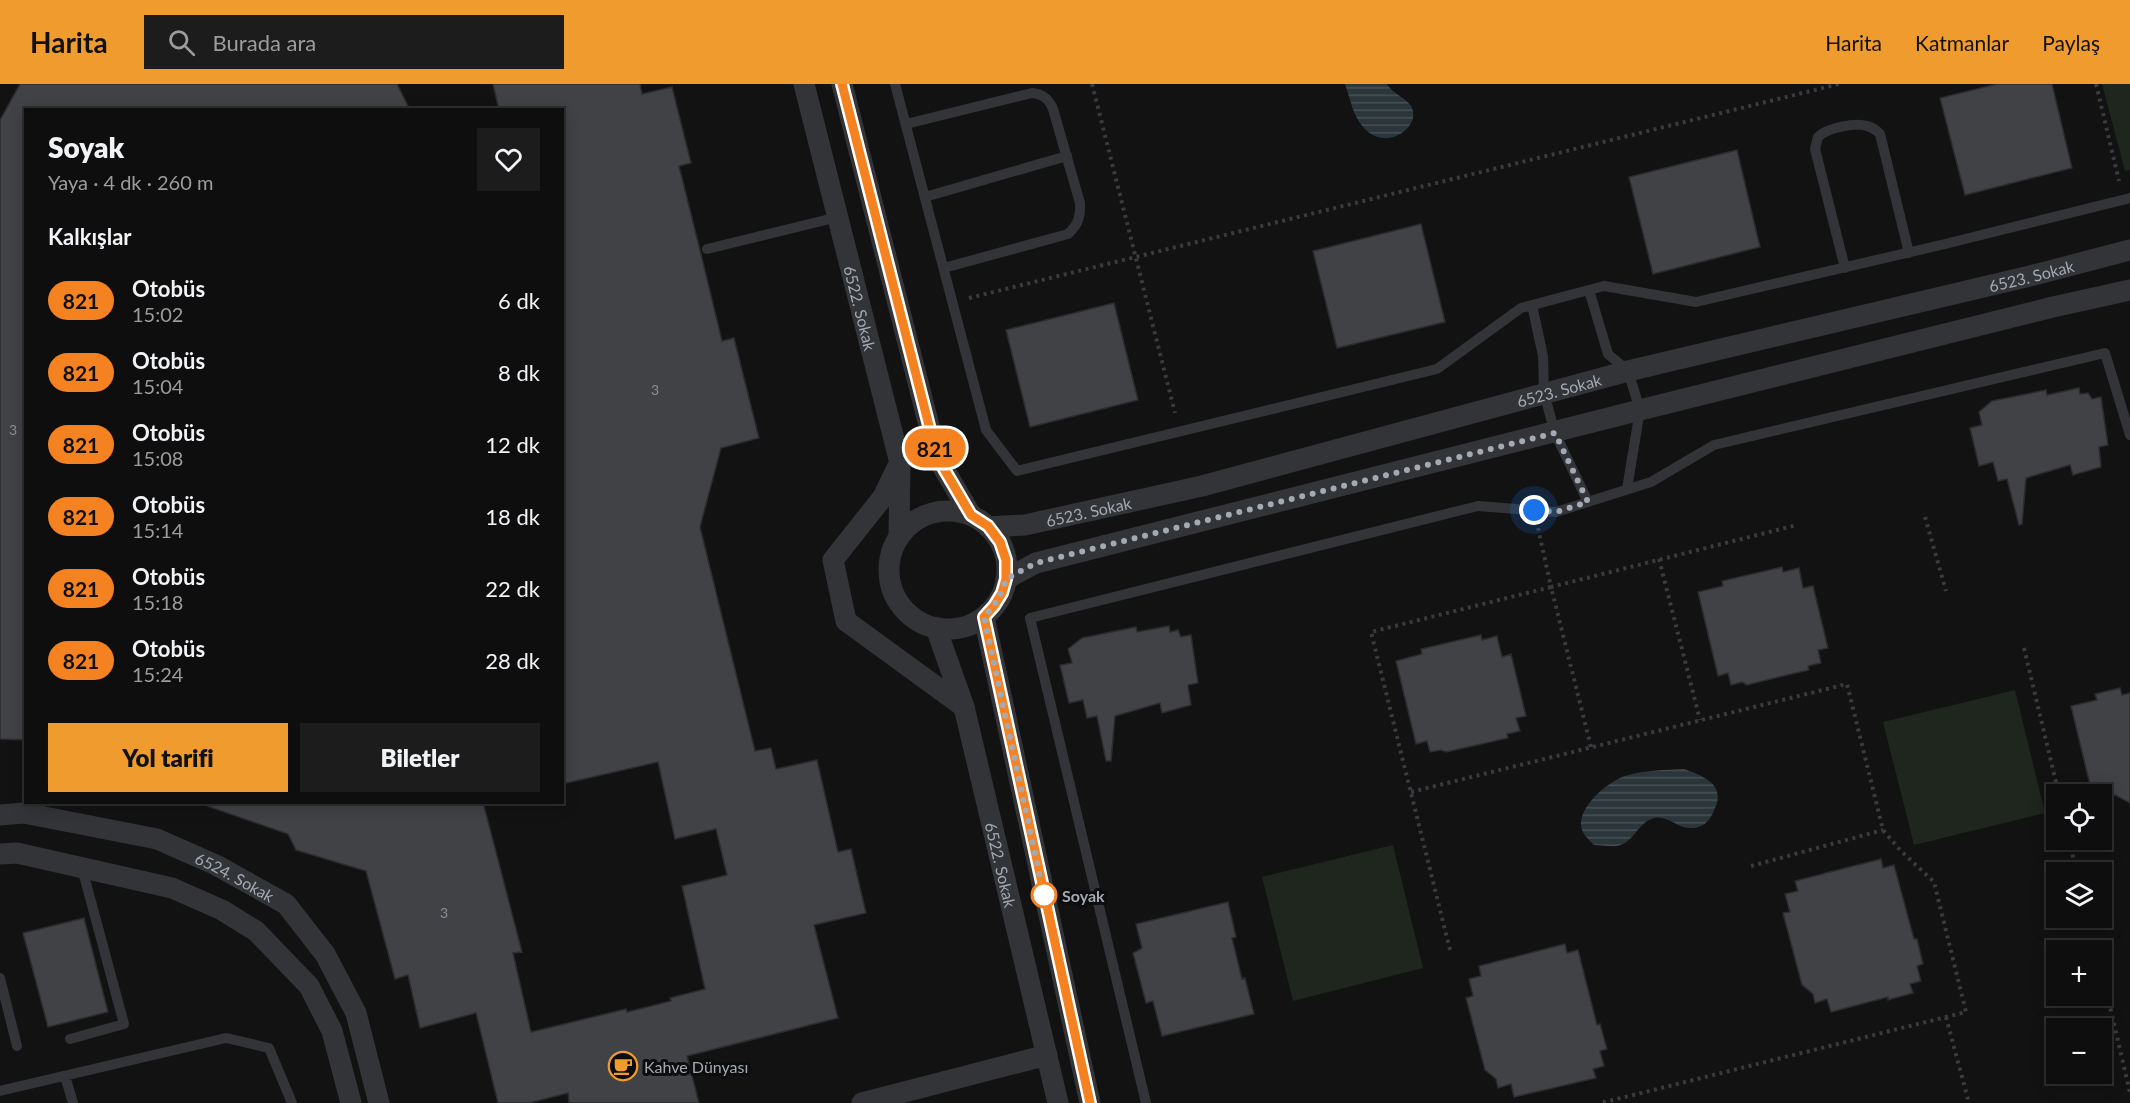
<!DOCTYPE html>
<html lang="tr">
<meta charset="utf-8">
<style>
body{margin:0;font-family:Lato,sans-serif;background:#1c1c1c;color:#f1f3f6;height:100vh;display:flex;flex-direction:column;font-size:22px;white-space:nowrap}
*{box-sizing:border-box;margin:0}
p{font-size:20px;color:#9b9c9e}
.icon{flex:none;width:33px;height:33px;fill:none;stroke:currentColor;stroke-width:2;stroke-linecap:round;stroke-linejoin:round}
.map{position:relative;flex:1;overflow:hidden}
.drawer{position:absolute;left:24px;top:24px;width:540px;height:696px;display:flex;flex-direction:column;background:#0e0e0e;border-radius:0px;box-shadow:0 3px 15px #0003,0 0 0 2px #2e2e2e}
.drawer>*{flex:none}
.badge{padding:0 12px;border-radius:20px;font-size:21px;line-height:39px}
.controls{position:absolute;left:2046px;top:700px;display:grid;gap:12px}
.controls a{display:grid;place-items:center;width:66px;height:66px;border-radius:0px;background:#0e0e0e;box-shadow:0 3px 15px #0003,0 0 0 2px #2e2e2e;font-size:30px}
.you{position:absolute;width:30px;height:30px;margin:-15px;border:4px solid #fff;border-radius:50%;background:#1a73e8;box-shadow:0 0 0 9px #1a73e833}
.map>.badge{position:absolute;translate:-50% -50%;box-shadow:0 0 0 3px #fff}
h2{padding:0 24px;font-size:22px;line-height:54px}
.round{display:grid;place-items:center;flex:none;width:63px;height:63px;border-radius:0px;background:#1c1c1c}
.headline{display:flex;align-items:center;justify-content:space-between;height:102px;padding:0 24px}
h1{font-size:28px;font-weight:800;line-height:45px}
.cta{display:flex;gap:12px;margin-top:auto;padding:12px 24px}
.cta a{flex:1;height:69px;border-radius:0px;background:#ef9b2e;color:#111;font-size:24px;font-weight:800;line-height:69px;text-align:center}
.cta a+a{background:#1c1c1c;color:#f1f3f6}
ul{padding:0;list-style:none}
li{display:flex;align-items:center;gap:18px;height:72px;padding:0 24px}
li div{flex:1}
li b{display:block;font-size:22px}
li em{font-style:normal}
li .badge{min-width:66px;font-weight:700;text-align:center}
header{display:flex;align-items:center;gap:36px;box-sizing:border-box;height:84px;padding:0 30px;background:#ef9b2e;color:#111}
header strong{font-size:28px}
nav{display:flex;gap:33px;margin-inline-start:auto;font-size:21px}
.search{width:420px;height:54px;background:#1c1c1c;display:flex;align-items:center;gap:15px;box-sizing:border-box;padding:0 21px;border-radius:0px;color:#9b9c9e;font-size:22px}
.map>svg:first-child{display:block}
.garden{fill:#1e261e}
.water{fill:url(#water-rules)}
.building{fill:#414246;stroke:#2c2c2f;stroke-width:1.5}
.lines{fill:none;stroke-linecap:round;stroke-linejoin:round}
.path{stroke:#393b3f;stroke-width:4;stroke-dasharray:3 4.5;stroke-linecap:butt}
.lane{stroke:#333438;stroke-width:10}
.street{stroke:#333438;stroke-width:21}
.line-casing{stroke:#fff;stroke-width:14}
.line{stroke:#f58220;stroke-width:9}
.walk{stroke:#a3aab4;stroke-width:6;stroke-dasharray:0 10.8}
.stop-dot{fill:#fff;stroke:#f58220;stroke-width:3}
.labels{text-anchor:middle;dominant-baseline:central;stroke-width:6;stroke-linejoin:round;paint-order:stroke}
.number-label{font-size:14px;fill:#8a9098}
.street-label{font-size:16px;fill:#a3aab4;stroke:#0d0d0e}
.stop-label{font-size:16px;font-weight:bold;fill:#a3aab4;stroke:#0d0d0e;text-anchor:start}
.poi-label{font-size:16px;fill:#a3aab4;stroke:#0d0d0e;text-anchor:start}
</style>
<header>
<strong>Harita</strong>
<div class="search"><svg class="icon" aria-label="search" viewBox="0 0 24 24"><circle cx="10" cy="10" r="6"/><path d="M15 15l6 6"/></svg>Burada ara</div>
<nav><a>Harita</a><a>Katmanlar</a><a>Paylaş</a></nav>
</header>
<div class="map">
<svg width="2130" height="1019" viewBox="0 0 2130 1019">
<defs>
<pattern id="water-rules" width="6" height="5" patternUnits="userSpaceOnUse" patternTransform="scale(1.5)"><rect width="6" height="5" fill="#2b363b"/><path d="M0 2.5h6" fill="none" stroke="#475055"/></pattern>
</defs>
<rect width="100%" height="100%" fill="#121213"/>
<path class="garden" d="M2102,0H2130V86L2125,87Z
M2015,606L2045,729L1914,761L1883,638Z
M1393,761L1423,884L1293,917L1262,793Z"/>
<path class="water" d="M1345,0H1387C1393,10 1405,13 1411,22C1423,42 1386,70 1363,43C1353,32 1350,14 1345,0Z
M1684,685C1704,692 1727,701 1714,726C1712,732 1708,738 1703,741C1682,752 1670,730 1654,734C1638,738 1634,759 1617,762C1610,763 1601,761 1594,761C1590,757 1584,751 1582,746C1575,725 1607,698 1625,692C1644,686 1665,686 1684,685Z"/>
<path class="building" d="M20,0H397L410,26H26V656L0,655V36Z
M493,0H640L642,10L672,3L691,79L679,82L700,166L722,257L734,254L759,354L721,364L700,443L755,667L771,664L776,685L817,676L838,768L851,765L866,829L814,841L838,934L687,972L699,1019H569L568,1009L529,1019H498L476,929L420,944L408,891L395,895L366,787L296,766L288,750L207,722V718H483L522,868L513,869L531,948L626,925L627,928L671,917L670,914L705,905L682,802L727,791L716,745L675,755L658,678L562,700V26H499Z
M1997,0H2052L2072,84L1965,111L1940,14Z
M1737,66L1760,163L1653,190L1629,93Z
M1421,140L1445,238L1337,264L1313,167Z
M1114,219L1138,316L1030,343L1006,246Z
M2079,304L2080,310L2088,309L2092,315L2101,313L2108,361L2099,363L2101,383L2073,391L2070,381L2026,394L2022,440L2019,441L2007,395L1998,397L1993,378L1979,382L1970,344L1982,341L1979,328L1992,317L2046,306L2047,311Z
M1782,483L1783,488L1799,484L1803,504L1813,502L1828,564L1818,566L1821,579L1808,582L1809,586L1787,591L1747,601L1742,598L1731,601L1728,589L1718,592L1698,508L1723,502L1722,497Z
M1169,542L1170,548L1178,546L1181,553L1191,551L1198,599L1188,601L1191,621L1162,629L1160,619L1115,632L1111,677H1106L1097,632L1087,634L1083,616L1069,619L1060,581L1072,579L1068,565L1082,554L1136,543L1137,548Z
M1481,551L1482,556L1497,552L1502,573L1511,570L1526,632L1516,634L1520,647L1507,650L1508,654L1446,668L1441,666L1430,668L1427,657L1416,660L1396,577L1422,570L1421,565Z
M2120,604L2122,611L2130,609V719L2115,711L2104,714L2102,703L2091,705L2071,622L2097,616L2095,610Z
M1881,775L1883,784L1894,781L1914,855H1917L1923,880L1917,882L1921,897L1910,900L1913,909L1888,916V913L1831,928L1827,915L1815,919L1813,910L1802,901L1783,829L1790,828L1785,810L1798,807L1795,797Z
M1228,818L1236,853L1232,854L1242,895L1245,894L1254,930L1162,952L1153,917L1146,919L1133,869L1142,864L1136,840Z
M84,834L108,928L48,943L23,849Z
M1565,860L1567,869L1578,866L1597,941L1600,940L1607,965L1600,967L1604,982L1593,985L1596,994L1514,1013L1511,1000L1498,1004L1496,995L1485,986L1466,914L1473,912L1469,895L1481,892L1479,882Z"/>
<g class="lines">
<path class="path" d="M1092,0L1175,329
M2096,0L2119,97
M969,214L1839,0
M1925,433L1946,507
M1538,444L1551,503L1797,441
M1659,475L1700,636
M2024,564L2059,711
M1411,708L1847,600L1883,746L1900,766L1934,798L1966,928L1601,1019
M2069,756L2077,789
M1751,782L1883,746
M2096,863L2097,867
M1450,866L1371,548L1551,503L1591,663
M2102,888L2130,1009
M1946,933L1969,1019"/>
<path class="lane" d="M895,0L986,346L1017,387L1437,285L1521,224L1604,202L1696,218L1945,160L2130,114
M906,40L1032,9C1043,10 1049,15 1053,25L1080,119C1081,132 1078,141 1068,150L944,184
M925,113L1067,72
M707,165L838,133
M1845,184L1815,65L1818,53C1827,44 1855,38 1867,42C1872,43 1876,46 1880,50L1909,169
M1589,206L1608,270L1628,287L1640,326L1627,405
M1532,221L1543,272L1544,309L1555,349L1588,418
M0,894L17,962
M70,955L124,940L82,784
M65,992L73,1019
M0,1007L226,954L269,964L292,1019
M1146,1019L1030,534L1478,422L1556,428L1651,398L1714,361L2105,269L2130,351"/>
<g class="street">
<path id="s1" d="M804,0L900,379L899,451"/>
<path d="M842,0L937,373L971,431"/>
<path d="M897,384L883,413L833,476L846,537L964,623"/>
<circle cx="948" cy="486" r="59"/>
<path id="s2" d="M988,443L1025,441L1202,402L1628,287L2030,192L2130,166"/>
<path d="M1006,495L1036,479L1640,326L2053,223L2130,206"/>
<path d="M984,533L1090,1019"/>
<path id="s3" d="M936,544L964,623L1058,1019"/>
<path id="s4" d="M0,731L24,729L157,755L216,781L286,820L325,870L356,929L379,1019"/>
<path d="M0,770L17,769L172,804L222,826L256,847L309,902L332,947L351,1019"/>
<path d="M862,1019L1047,971"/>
</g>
</g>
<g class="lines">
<g class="line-casing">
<path id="line" d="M842,0L937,373L971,431L988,442L1000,458L1006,476V495L1002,509L994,522L984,533L1090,1019"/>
</g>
<use href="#line" class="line"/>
<path class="walk" d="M1044,811L984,533C995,521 1002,511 1006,495L1036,479L1555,349L1588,418L1556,428L1534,426"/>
</g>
<defs>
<g id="cafe-ring" transform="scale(1.5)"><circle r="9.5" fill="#0d0d0e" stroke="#ef9b2e" stroke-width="1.5"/><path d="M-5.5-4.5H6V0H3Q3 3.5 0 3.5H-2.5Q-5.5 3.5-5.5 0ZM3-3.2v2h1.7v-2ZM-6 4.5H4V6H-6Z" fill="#ef9b2e"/></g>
</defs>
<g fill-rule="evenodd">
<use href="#cafe-ring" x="623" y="982"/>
</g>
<circle class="stop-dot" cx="1044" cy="811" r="12"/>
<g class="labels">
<g class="number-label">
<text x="655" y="305">3</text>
<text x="13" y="345">3</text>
<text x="444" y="828">3</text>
</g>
<g class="street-label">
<text stroke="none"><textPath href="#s2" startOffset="1074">6523. Sokak</textPath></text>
<text stroke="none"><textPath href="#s1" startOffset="231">6522. Sokak</textPath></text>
<text stroke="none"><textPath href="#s2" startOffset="588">6523. Sokak</textPath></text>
<text stroke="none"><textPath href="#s2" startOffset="102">6523. Sokak</textPath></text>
<text stroke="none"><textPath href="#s3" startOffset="246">6522. Sokak</textPath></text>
<text stroke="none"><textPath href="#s4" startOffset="246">6524. Sokak</textPath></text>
</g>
<g class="stop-label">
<text x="1062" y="811">Soyak</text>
</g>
<g class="poi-label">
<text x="644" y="982">Kahve Dünyası</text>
</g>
</g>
</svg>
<div class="controls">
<a><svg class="icon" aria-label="locate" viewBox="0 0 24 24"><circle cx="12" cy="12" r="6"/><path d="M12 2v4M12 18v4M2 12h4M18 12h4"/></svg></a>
<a><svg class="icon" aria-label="layers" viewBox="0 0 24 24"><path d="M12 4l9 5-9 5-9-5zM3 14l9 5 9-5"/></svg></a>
<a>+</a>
<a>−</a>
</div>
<div class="you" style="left:1534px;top:426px"></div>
<b class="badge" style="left:935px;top:364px;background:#f58220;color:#111">821</b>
<section class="drawer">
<div class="headline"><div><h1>Soyak</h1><p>Yaya · 4 dk · 260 m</p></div><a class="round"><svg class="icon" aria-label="heart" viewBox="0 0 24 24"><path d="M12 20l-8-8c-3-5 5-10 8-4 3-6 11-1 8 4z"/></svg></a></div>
<h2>Kalkışlar</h2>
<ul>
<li><span class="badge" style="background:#f58220;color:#111">821</span><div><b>Otobüs</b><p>15:02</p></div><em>6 dk</em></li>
<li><span class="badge" style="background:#f58220;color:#111">821</span><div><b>Otobüs</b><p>15:04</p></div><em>8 dk</em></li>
<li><span class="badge" style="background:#f58220;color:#111">821</span><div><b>Otobüs</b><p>15:08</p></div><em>12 dk</em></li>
<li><span class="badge" style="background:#f58220;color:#111">821</span><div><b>Otobüs</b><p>15:14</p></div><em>18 dk</em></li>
<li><span class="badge" style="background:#f58220;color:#111">821</span><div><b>Otobüs</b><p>15:18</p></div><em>22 dk</em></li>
<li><span class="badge" style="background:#f58220;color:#111">821</span><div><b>Otobüs</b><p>15:24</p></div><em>28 dk</em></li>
</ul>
<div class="cta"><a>Yol tarifi</a><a>Biletler</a></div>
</section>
</div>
